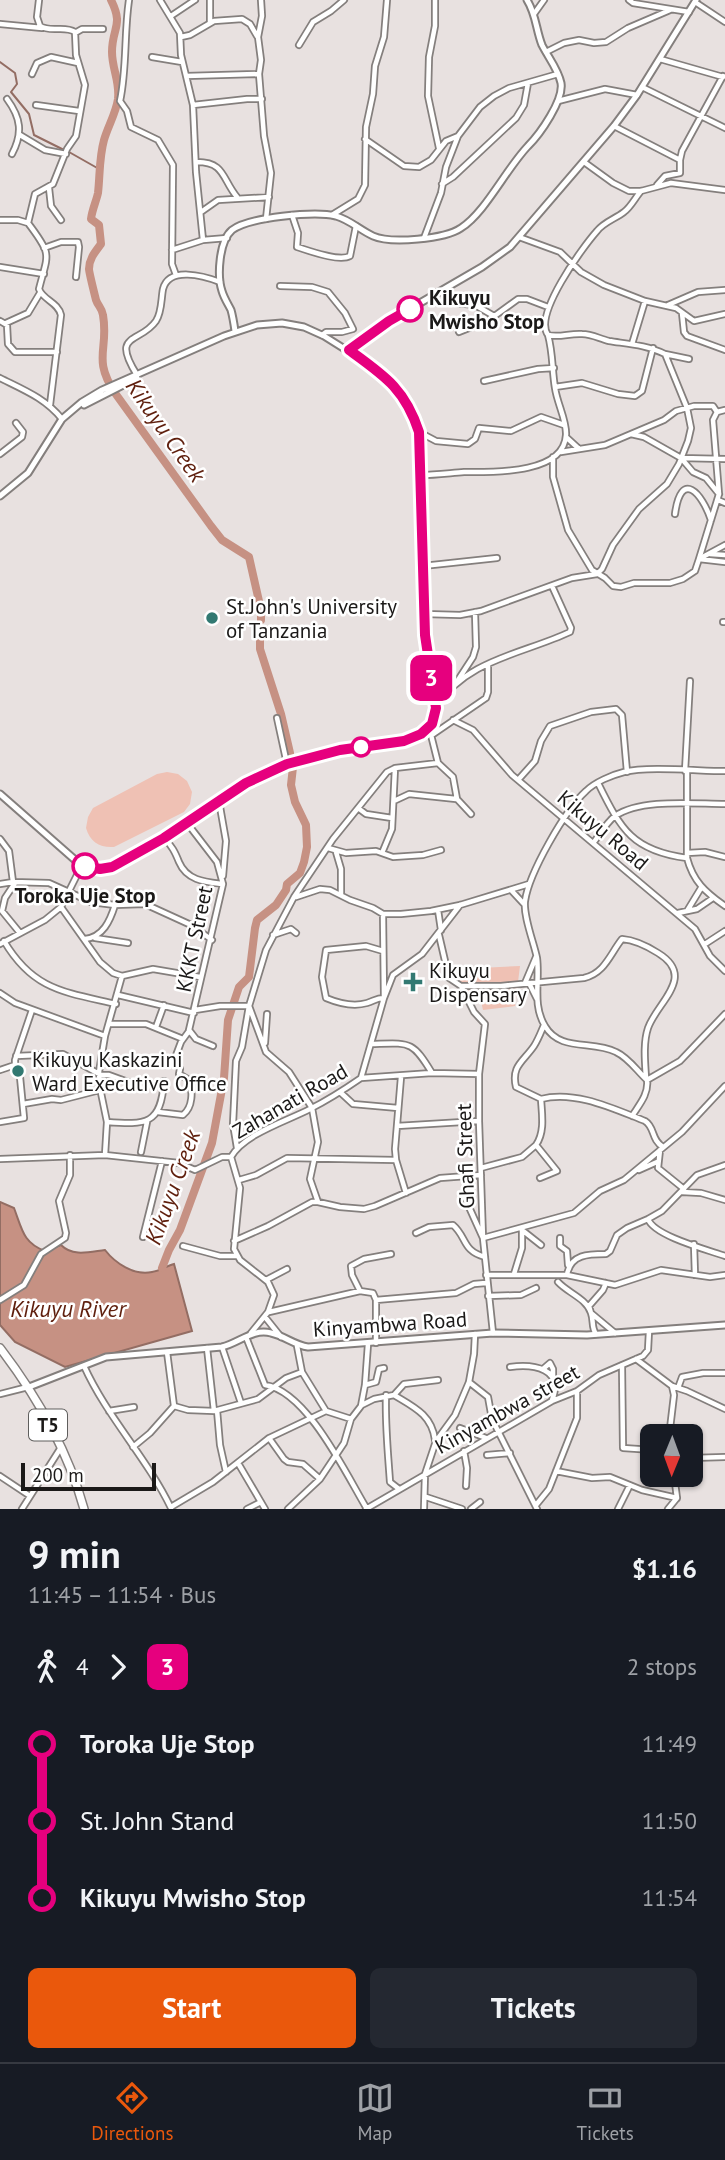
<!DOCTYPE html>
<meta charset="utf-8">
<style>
body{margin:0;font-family:"PT Sans",sans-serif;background:#242831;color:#f1f3f6;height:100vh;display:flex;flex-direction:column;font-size:26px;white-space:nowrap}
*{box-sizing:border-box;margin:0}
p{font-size:23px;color:#9ea1a6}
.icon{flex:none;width:38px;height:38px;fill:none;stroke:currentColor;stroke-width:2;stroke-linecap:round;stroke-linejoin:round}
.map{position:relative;height:1509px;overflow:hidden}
.panel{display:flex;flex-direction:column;background:#171b24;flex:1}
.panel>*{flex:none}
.badge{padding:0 14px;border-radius:10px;font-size:24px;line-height:46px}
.needle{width:46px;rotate:181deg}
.fabs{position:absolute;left:640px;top:1424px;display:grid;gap:14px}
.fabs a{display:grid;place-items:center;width:63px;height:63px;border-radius:10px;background:#171b24;box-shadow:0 2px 5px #0004;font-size:35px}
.scale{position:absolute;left:21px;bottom:18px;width:135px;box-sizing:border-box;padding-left:7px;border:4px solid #1b1918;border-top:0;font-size:19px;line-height:24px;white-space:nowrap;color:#1b1918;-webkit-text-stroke:5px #fff;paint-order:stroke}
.map>.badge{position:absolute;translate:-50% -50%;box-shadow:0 0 0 4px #fff}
.legs{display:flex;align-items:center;gap:10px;height:77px;padding:0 28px;font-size:23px}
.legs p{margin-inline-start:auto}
.overview{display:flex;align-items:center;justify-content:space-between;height:119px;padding:0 28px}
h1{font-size:38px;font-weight:800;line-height:52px}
.cta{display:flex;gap:14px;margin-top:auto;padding:14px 28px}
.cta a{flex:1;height:80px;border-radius:10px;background:#ea580c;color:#fff;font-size:28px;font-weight:800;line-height:80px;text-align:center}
.cta a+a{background:#242831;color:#f1f3f6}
ul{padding:0 28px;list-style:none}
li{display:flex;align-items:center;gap:24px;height:77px;font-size:26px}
li i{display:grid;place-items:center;width:10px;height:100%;margin:0 9px;background:currentColor}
li i::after{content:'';width:18px;height:18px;margin:-9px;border:5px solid;border-radius:50%;background:#171b24}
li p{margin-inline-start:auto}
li:first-child i{background:linear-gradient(#0000 50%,currentColor 0)}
li:last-child i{background:linear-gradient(currentColor 50%,#0000 0)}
.tab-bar{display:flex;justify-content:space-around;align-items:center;height:98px;border-top:2px solid #363941;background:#171b24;font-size:19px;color:#9ea1a6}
.tab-bar a{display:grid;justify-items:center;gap:4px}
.tab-bar .current{color:#ea580c}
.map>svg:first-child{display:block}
.green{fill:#efc1b4}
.water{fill:#c69183;stroke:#936d63;stroke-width:2}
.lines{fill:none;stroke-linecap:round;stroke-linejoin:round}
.stream{stroke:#936d63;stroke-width:2}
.river{stroke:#c69183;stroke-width:8}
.minor-casing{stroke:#847f7d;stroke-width:8}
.tertiary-casing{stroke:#847f7d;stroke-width:9}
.trunk-casing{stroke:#847f7d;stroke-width:10}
.minor{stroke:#fff;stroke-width:4.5}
.tertiary{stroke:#fff;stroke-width:5}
.trunk{stroke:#fff;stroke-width:7}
.line-1-casing{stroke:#fff;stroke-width:16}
.line-1{stroke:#e6007e;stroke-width:10}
.stop-1-dot{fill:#fff;stroke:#e6007e;stroke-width:3.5}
.poi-dot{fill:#327972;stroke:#fff;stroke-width:2.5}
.labels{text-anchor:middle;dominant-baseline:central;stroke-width:5;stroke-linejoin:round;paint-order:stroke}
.shield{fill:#fff;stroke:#5f5e5d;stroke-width:2}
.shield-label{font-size:19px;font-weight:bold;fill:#1b1918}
.stop-label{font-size:21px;font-weight:bold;fill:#1b1918;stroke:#fff;text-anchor:start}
.poi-label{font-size:21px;fill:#1b1918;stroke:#fff;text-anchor:start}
.street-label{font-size:21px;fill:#1b1918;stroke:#fff}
.water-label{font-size:23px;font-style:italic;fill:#5f1f0d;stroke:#fff}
</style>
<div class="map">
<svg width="725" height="1509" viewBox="0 0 725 1509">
<rect width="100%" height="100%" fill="#e8e1e0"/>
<path class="green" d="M167,772L178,774L187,781L192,792L190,804L184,812L114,847C100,848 90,842 86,828L88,817L93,808L157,774Z
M520,966L515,1006L483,1010L480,997H461L459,969Z"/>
<path class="water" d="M0,1202L14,1208C22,1229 23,1243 45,1251L61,1245C73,1257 89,1252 105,1250C115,1263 134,1276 152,1272C159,1271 167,1266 174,1264L192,1331L65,1367L15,1342L0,1325Z"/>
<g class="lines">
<path class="stream" d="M0,62L15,73L17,84L11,92L29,114L34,135L64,150
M69,152L99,169"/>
<path class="river" d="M111,0C124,26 112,27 112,52C112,69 120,81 118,99C116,113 108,126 104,140C99,158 100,176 98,193C96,202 92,210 91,219L99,225L101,244C95,252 89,259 89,269C89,271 95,296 96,300C98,306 102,308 103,315C109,350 92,358 115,393L211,526L222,540L249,557L261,610V620
M260,640V649L281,714L290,753
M162,1268L169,1250L180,1230L212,1143L224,1078L228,1020L239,987L249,977L255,928L257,920L276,905L286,890L287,884L300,873L304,862L307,847L306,825L295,802L291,785L293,767"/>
<g class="minor-casing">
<path id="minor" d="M129,0C124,34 127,69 120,101L127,111L131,127L158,140L173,165L172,264L176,275
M160,0L180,33L181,55L193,105L196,172L203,240
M261,0L262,16L258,37L261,60L259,74L264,136L271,173L266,219
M435,0V26L429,57L428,96L439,148
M629,0L633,3L689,12
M695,2L725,22
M534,14L544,0
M171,16L195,0
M210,22V0
M0,24L42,28
M75,33L82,29H103
M181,37L190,35L214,21L242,19L250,24L257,36
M299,45L313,22L331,11L344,0
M546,52L564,43L579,40L594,43L606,42L628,28L670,10
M152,57L182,62
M660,59L723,77
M32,74L37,63L51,57L78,63
M186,76L259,74
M642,87L725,128
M7,99C21,118 23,133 12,154
M558,101L605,89L637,95
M36,105L79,111
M193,105L247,99H262
M614,126L680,160L682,151L723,76
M20,135L45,150L66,154
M365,139L404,166L419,167L431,160L446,141L458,136L480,107L494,96L509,88L558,74
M197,162C225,162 222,179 237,197
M584,162L613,183L629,191H641L671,183L725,190
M442,184L453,177L516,118L524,105L528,83
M657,185L665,176L680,173V160
M49,188L51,206L61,220
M201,212L218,200L269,197
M292,215L298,233L297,247C310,251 339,262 350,256L356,226
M332,215L358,199L365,185L366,127L373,94L375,66L384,37L387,0
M0,220H18L28,223C53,256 48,253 39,289C43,300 58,302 61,315L50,405
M28,223L35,194L53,184L67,149L76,136L85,85L76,55L75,32C64,25 51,33 40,26L37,17L39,0
M519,237L560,252L581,272L604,285L645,301L676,308L694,321L725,314
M424,238L441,193L446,167L458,136
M44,248L61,242H78L79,247L76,277
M172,250L203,240L227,238
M0,267L44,274
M280,286L312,287L328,292L345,313L353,329L342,332H326L322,335
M444,290L455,303L475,305L494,316
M668,305L698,292L725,290
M682,313L684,332L687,336L725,350
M0,321L7,325L8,344L15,352H57
M6,323L28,313L40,293
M459,332L489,320L518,299H527L548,307
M632,344L645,301
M665,354L689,359
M137,375C110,332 140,344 156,321C162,312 161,299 163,289C169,266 204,276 220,282
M0,378C24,390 45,398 62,419
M484,381L538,369L554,368
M555,387L582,383L618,394L635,396L642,391L653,348
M725,410L717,412L713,420L719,494L699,559L725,562
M419,432L436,441L468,444L475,439L479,428L511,431L541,417L564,425
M631,434L644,437L681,458L693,472L706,478L719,494
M566,437L578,448
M561,452L605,445L664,420L676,411L694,406H713L717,412
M0,454L22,437L23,432L16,423
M553,457V477L568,530L592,570L605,578L613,586L621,587L634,583H670L683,579L695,571L699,559L725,545
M681,458L725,459
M421,475C435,475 450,473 464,472C491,472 564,475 566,435C567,421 557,403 555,388C552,370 553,353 548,335
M718,500L725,503
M675,514C681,469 702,493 711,520
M710,554L725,555
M423,566L497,558
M425,614L460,615L481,611L572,578L597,574L602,569L613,545L639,509L667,484L679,464L688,441L691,428L687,408L665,354C647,345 628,344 609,341C600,339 592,334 582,334C570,333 559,338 548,335C533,315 582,248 597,231C604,222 615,219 624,212C631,207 635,198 641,191
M723,622H725
M458,680L473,657L476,647L475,612
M436,707C467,659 523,654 570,632L571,628L552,586
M277,718L287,764
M453,720L473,730L512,775L695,929L710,956L725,971
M429,727L438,763L453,777L457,799L471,814
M432,735L486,698L488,692V665
M685,771L690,681
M687,771V858C693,881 705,892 725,906
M518,780L535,761L541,741L550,726L591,712L616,709L622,715L627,772
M598,783C621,830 633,851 687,858
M219,801L226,841L223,876
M394,801L409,794L456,799
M358,808L366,814L392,818
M187,823L217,862L223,884L189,1030L196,1039L213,1046
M164,838C172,846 175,852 179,862C187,881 206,882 223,884
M0,839L9,851L13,882L49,883L91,902L115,905L145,904L191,925L212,940
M594,842C600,834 607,822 615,816C641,798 694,804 725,804
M328,848L346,853L376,851L393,857L423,855L441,850
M336,852L341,869V894
M382,853L392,829L395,768
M687,853L705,852L725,857
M15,883L5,898L2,911L20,933
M0,884L13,882
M511,890L524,904
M296,897L320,889L330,890L350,900L373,908L383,914H401L431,911L460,905L529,884
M61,907L100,962L113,973L122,976L153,969L200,977
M438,910L441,930
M687,911L701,888
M678,913L697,909L713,898
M273,935L291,929L296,933
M439,935L449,978L461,986L474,1012L485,1024L479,1074V1121L483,1238
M95,938L128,943
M85,939C103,937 110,921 115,905
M4,941C33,990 64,992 116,1004
M0,944L45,920L61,907L82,865
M705,944L725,931
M383,951L366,946L326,950L322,977L326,998C338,1003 353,1007 367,1003C374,1001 376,998 384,998L393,975L422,954L460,905
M525,983L536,957
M529,983L537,999
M461,986H501L584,978C605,973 610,954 622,939C635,940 647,946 658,953C697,977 657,1002 648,1028C643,1043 645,1062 646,1078
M0,993L15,1003L105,1036
M118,995L194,1013
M195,1010L220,1006H249L266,1052L289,1072L312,1108L318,1142L310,1179L318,1202
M109,1024H146L183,1039
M156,1027L164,1005
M265,1043L267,1014
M371,1044C410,1043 412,1040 432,1073
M16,1056L63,1054L101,1075H109L131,1083
M0,1070L15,1065
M401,1077L395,1149L396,1160L406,1193
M361,1078L432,1073L479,1074
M647,1080L680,1061L725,1014
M340,1092L353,1104L398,1108
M541,1099C575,1090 614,1109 645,1121C655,1127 651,1140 663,1147
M23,1104L52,1099L61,1100L100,1090
M158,1112L183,1115C193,1107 193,1091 189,1080L179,1074L180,1069L175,1058L181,1042L189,1031
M632,1116C639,1105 649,1094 647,1080C637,1071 629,1058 616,1052C592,1040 560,1052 545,1026C532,1005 540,981 537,958C534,943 523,916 525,901C529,873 565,810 586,791C595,782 612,775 624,772C648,766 698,771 725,771
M0,1122L24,1118L20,1077L15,1065V1060L32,1010
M107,1122C146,1125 161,1125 164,1081
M397,1126L479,1121
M237,1148L233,1124L236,1061L242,1047L249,1006L266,950L294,897L333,839L387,772L395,768L438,763
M660,1150L658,1168L684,1189
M141,1152L147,1122
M105,1155L107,1122L100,1088L99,1072L105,1036L122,976
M0,1159L105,1155L179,1163L195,1170L222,1157H231
M481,1168L522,1157L536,1145
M639,1170L657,1162
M540,1178L557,1171L536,1145C545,1132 542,1115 541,1099L516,1087C511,1066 523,1062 534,1046C538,1040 541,1032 544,1025
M239,1180L256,1175L287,1158L396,1160
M682,1192L701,1193L725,1200
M464,1196L483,1238L493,1333
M648,1219C654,1236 708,1250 725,1256
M416,1233L429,1227L453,1225C467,1237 462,1251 485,1257
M143,1237L162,1161
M483,1238L574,1213L600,1191L624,1180L682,1132L725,1086
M560,1238V1246L567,1251L568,1265
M234,1241L268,1226L312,1202H318L340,1207L364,1209L375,1206L440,1178L481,1175
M694,1244L695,1275
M183,1246L220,1256H237
M514,1274L522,1248V1230L541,1245
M486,1275H567L615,1285L661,1270L710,1277L725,1275
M567,1275C570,1254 589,1254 606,1254L610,1251L617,1235L627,1228L648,1219L662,1211L697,1175L725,1165
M266,1280L287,1269
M558,1282C568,1293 586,1298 591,1313C594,1321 591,1327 596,1334
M606,1283L603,1290L589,1306L591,1313L615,1333
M360,1291L352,1275L351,1266L364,1259L391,1254
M488,1296L521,1295L536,1288
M0,1300L24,1285L41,1254L65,1238L66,1233L59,1201L70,1175V1155
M269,1312L360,1291L373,1293L376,1300L456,1293L474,1284L486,1283
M265,1317L281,1337
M251,1333L268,1312L274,1295L268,1282L240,1260L234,1249L240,1188L231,1157C244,1134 287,1121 310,1109C328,1100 345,1089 361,1078L384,998L383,914
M246,1337L265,1385C307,1391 346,1474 367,1509
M376,1343V1300
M297,1346L302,1372L326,1411
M222,1347L241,1403
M207,1348L214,1411
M636,1359L672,1386L674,1395L669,1437
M622,1365L623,1448L653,1450
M84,1366C107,1417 147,1458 171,1508
M510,1367C533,1364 565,1368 552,1400
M543,1369L550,1363L553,1369V1376
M469,1382L488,1397L492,1419L537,1509
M365,1385L376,1382L379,1369L384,1368
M672,1386L687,1391L725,1409
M678,1388L682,1377L703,1373H725
M0,1394L28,1387
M386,1395C385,1424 388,1453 390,1482L399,1489
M394,1395L404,1384L438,1380
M362,1405L374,1399L394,1395C414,1407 432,1415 435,1440
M174,1406L188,1410L214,1411L258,1399L286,1378L302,1372
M217,1410L220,1445L226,1472
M109,1411L134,1407
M460,1428L486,1438
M269,1438L284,1459L288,1462L303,1464L320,1479
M133,1447L150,1433L174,1406L167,1352
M464,1451L467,1468L466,1486
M487,1455L510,1453
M691,1458L725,1457
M238,1463L265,1509
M556,1471L592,1478L610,1477L642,1490L677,1498
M0,1476L30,1496
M426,1497L462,1509
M536,1505L549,1489L577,1418V1391
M171,1507L213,1482L269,1438L326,1411L351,1419
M22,1509L60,1449
M247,1509L261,1502
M288,1509L320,1479L344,1443L351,1419L361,1406L365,1385L368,1344
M366,1509L552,1401L577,1391L599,1375L643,1356L648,1350L649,1331
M424,1509L425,1474L436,1441L455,1415L469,1382L474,1354L475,1334
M471,1509L480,1502
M618,1509L630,1485
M668,1509L677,1498L674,1475"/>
</g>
<g class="tertiary-casing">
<path id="tertiary" d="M235,331C234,324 233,317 231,310C228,304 224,298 222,291C217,276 219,241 232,230C249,217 315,211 336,216C350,220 360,230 373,236C391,244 445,239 461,228C485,213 506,169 528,146C540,134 564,100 561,83C558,69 548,57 542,45C536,30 536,14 527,0
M349,350L389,321L482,267L510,247L614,126L637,95L696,0
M84,405L137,378
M0,496L28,473L62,419L82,402L102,390L224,336L257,325L282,323L304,327L324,336L383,373L408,403L416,423L419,432L421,475L425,635L436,708L432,724L421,734L403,741L315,756L267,772L246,783L164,838L106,868H90L74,859L0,794
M29,1387L106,1357L222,1347C239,1343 253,1328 271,1333C285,1336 294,1345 308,1347L493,1333L587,1335L725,1325"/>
</g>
<g class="trunk-casing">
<path id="trunk" d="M0,1348C36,1395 68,1451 84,1509"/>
</g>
<use href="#minor" class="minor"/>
<use href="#tertiary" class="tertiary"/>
<use href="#trunk" class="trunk"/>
</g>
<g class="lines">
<g class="line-1-casing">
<path id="line-1" d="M85,866L100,869L112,867L164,838L246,783L287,764L340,750L404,741L421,734L432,724L436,708L425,635L419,432C405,389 385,376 349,350L389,321L410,309"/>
</g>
<use href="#line-1" class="line-1"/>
</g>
<g class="stop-1-dot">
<circle cx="410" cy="309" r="12"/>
<circle cx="361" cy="747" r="9"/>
<circle cx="85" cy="866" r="12"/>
</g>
<g class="poi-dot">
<circle cx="212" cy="618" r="7"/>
<path d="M409.5 971.5h7v7h7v7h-7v7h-7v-7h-7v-7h7z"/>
<circle cx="18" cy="1071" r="7"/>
</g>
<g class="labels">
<rect class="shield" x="29" y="1409.5" width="38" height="31" rx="5"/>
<g class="shield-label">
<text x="48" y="1425">T5</text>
</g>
<g class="stop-label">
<text x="429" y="297">Kikuyu<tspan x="429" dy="24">Mwisho Stop</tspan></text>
<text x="85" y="895" text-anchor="middle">Toroka Uje Stop</text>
</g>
<g class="poi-label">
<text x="226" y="606">St.John's University<tspan x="226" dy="24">of Tanzania</tspan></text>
<text x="429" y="970">Kikuyu<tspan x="429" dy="24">Dispensary</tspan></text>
<text x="32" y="1059">Kikuyu Kaskazini<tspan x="32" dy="24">Ward Executive Office</tspan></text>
</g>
<g class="street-label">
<text transform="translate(603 830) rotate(40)">Kikuyu Road</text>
<text transform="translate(194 939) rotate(-78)">KKKT Street</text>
<text transform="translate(290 1101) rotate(-30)">Zahanati Road</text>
<text transform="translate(465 1156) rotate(-92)">Ghafi Street</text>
<text transform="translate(390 1324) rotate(-4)">Kinyambwa Road</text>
<text transform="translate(507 1409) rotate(-29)">Kinyambwa street</text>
</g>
<g class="water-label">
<text transform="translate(166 430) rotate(55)">Kikuyu Creek</text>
<text transform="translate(172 1187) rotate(-70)">Kikuyu Creek</text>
<text x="68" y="1308">Kikuyu River</text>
</g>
</g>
</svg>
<div class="fabs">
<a><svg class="needle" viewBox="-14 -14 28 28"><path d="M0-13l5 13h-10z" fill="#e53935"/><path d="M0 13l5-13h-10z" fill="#9ea1a6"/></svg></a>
</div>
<div class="scale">200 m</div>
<b class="badge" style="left:431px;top:678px;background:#e6007e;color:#fff">3</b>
</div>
<section class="panel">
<div class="overview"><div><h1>9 min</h1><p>11:45 – 11:54 · Bus</p></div><b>$1.16</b></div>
<div class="legs"><svg class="icon" aria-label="walk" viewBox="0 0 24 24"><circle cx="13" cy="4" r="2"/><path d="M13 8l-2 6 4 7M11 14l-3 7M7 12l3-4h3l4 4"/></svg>4<svg class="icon" aria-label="forward" viewBox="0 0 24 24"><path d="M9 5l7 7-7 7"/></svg><b class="badge" style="background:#e6007e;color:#fff">3</b><p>2 stops</p></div>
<ul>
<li><i style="color:#e6007e"></i><b>Toroka Uje Stop</b><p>11:49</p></li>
<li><i style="color:#e6007e"></i><span>St. John Stand</span><p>11:50</p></li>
<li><i style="color:#e6007e"></i><b>Kikuyu Mwisho Stop</b><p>11:54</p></li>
</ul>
<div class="cta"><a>Start</a><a>Tickets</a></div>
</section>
<nav class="tab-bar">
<a class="current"><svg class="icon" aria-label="directions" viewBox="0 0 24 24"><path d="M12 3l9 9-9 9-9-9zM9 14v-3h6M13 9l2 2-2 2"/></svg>Directions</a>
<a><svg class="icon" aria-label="map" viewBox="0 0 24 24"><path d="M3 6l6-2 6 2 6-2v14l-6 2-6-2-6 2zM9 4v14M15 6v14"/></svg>Map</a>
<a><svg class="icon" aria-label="tickets" viewBox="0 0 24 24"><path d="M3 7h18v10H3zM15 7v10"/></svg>Tickets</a>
</nav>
